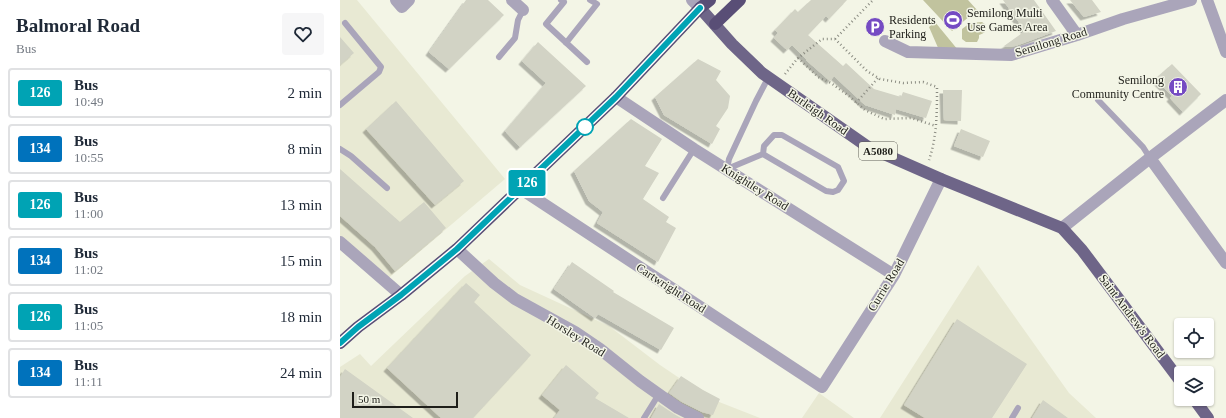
<!DOCTYPE html>
<style>
body{margin:0;font-family:"Times New Roman",serif;background:#f6f6f7;color:#1f2937;height:100vh;display:flex;flex-direction:column;font-size:15px;white-space:nowrap}
*{box-sizing:border-box;margin:0}
p{font-size:13px;color:#747a83}
.icon{flex:none;width:22px;height:22px;fill:none;stroke:currentColor;stroke-width:2;stroke-linecap:round;stroke-linejoin:round}
.map{position:relative;flex:1;overflow:hidden}
.side{display:flex;flex-direction:column;background:#fff;width:340px}
.side>*{flex:none}
.badge{padding:0 8px;border-radius:3px;font-size:14px;line-height:26px}
.tools{position:absolute;left:834px;top:318px;display:grid;gap:8px}
.tools a{display:grid;place-items:center;width:40px;height:40px;border-radius:4px;background:#fff;box-shadow:0 1px 3px #0004;font-size:20px}
.scale{position:absolute;left:12px;bottom:10px;width:106px;box-sizing:border-box;padding-left:4px;border:2px solid #1f1f1a;border-top:0;font-size:11px;line-height:14px;white-space:nowrap;color:#1f1f1a;-webkit-text-stroke:3px #f3f5e6;paint-order:stroke}
.map>.badge{position:absolute;translate:-50% -50%;box-shadow:0 0 0 2px #fff}
.round{display:grid;place-items:center;flex:none;width:42px;height:42px;border-radius:4px;background:#f6f6f7}
.overview{display:flex;align-items:center;justify-content:space-between;height:68px;padding:0 16px}
h1{font-size:19px;font-weight:600;line-height:30px}
ul{padding:0;list-style:none}
li{display:flex;align-items:center;gap:12px;height:50px;margin:0 8px 6px;padding:0 8px;border:2px solid #e0e1e3;border-radius:4px}
li div{flex:1}
li b{display:block;font-size:15px}
li em{font-style:normal}
li .badge{min-width:44px;font-weight:700;text-align:center}
main{display:flex;flex:1;min-height:0}
.map>svg:first-child{display:block}
.built{fill:#e8e9d3}
.green{fill:#c1c39e}
.building{fill:#d2d3c5;filter:url(#shadow)}
.lines{fill:none;stroke-linecap:round;stroke-linejoin:round}
.path{stroke:#8b8c82;stroke-width:2.5;stroke-dasharray:1 3;stroke-linecap:butt}
.lane{stroke:#aaa5ba;stroke-width:6}
.street{stroke:#aaa5ba;stroke-width:12}
.primary{stroke:#6e6588;stroke-width:12}
.highway{stroke:#594e76;stroke-width:12}
.line-casing{stroke:#fff;stroke-width:9}
.line{stroke:#00a3b4;stroke-width:6}
.stop-dot{fill:#fff;stroke:#00a3b4;stroke-width:2}
.labels{text-anchor:middle;dominant-baseline:central;stroke-width:3;stroke-linejoin:round;paint-order:stroke}
.shield{fill:#f3f5e6;stroke:#5f5f57;stroke-width:1}
.shield-label{font-size:11px;font-weight:bold;fill:#1f1f1a}
.poi-label{font-size:12px;fill:#1f1f1a;stroke:#f3f5e6;text-anchor:start}
.street-label{font-size:12px;fill:#1f1f1a;stroke:#f3f5e6}
</style>
<main>
<section class="side">
<div class="overview"><div><h1>Balmoral Road</h1><p>Bus</p></div><a class="round"><svg class="icon" aria-label="heart" viewBox="0 0 24 24"><path d="M12 20l-8-8c-3-5 5-10 8-4 3-6 11-1 8 4z"/></svg></a></div>
<ul>
<li><span class="badge" style="background:#00a3b4;color:#fff">126</span><div><b>Bus</b><p>10:49</p></div><em>2 min</em></li>
<li><span class="badge" style="background:#0072bc;color:#fff">134</span><div><b>Bus</b><p>10:55</p></div><em>8 min</em></li>
<li><span class="badge" style="background:#00a3b4;color:#fff">126</span><div><b>Bus</b><p>11:00</p></div><em>13 min</em></li>
<li><span class="badge" style="background:#0072bc;color:#fff">134</span><div><b>Bus</b><p>11:02</p></div><em>15 min</em></li>
<li><span class="badge" style="background:#00a3b4;color:#fff">126</span><div><b>Bus</b><p>11:05</p></div><em>18 min</em></li>
<li><span class="badge" style="background:#0072bc;color:#fff">134</span><div><b>Bus</b><p>11:11</p></div><em>24 min</em></li>
</ul>
</section>
<div class="map">
<svg width="886" height="418" viewBox="0 0 886 418">
<defs>
<filter id="shadow"><feDropShadow dx="-3.5" dy="3.5" stdDeviation="0" flood-color="#0004"/></filter>
</defs>
<rect width="100%" height="100%" fill="#f3f5e6"/>
<path class="built" d="M0,0H17L165,179L45,281L0,241Z
M149,259L180,285L269,326L320,365L369,398L420,418H0V367L20,354L31,366L125,276Z
M638,265L729,393L756,418H540Z
M479,393L514,418H462Z"/>
<path class="green" d="M583,0H628L637,10L612,31Z
M595,22L618,50H599L589,27Z
M642,22L646,25C646,32 645,33 639,35V38L637,42H626L622,39V29L630,23Z"/>
<path class="building" d="M126,0H148L164,15L109,69L89,52Z
M471,0H507L489,19L486,16L468,35L503,66L506,63L534,89L561,97L563,92L592,101L586,118L556,109L555,115L525,105L494,76L490,81L466,60H467L452,45L447,50L434,38L438,33L435,30L455,9L458,12Z
M663,0H694L716,31L675,46L665,47L664,46L685,31Z
M730,0H752L761,12L744,17Z
M0,37L14,53L0,65Z
M198,42L246,86L180,147L165,131L206,83L182,61Z
M358,59L381,71L376,80L390,96L388,108L376,126L380,129L372,144L324,115L315,97Z
M832,64L861,94L843,112L830,98L832,96L815,79Z
M603,90H622L621,121L604,120Z
M56,101L124,181L95,205L26,129Z
M291,119L322,139L305,166L319,173L303,199L329,217L326,222L336,228L318,262L257,223L263,212L249,201L234,171Z
M621,129L650,141L643,157L614,146Z
M0,169L60,222L84,202L106,228L55,271L35,247L0,216Z
M232,262L274,291L273,292L334,328L321,350L258,314L255,318L214,289Z
M126,283L140,295L134,302L191,355L133,418H101L47,368Z
M617,319L687,364L652,418H585L564,405Z
M226,365L259,393L255,398L289,418H214L220,410L202,395Z
M5,369L73,418H0V377Z
M341,376L363,390L380,399L373,415L362,412L342,402L329,393Z
M703,400L728,418H692Z
M319,404L334,414L341,418H311Z"/>
<g class="lines">
<path class="path" d="M495,39L533,0
M458,58L478,77L491,83L509,96L525,110L544,119L571,118L596,126
M445,74L458,58L482,39H495L527,71L540,79L563,83L583,82L597,87C597,112 597,137 589,160
M516,103L538,78"/>
<path class="lane" d="M221,0L224,2L206,24L247,62
M226,43L257,4L250,0
M159,57L175,38L178,20L183,10
M758,100L803,147L810,158
M0,105L39,72L41,67L5,23
M0,149L11,156L47,188
M387,169L423,154L424,146L434,135H442L498,167L504,181L498,190L493,192L486,191L423,154
M387,169L389,159L416,101L428,78
M323,198L354,149
M304,418L319,394
M672,418L678,408"/>
<path class="street" d="M56,0L62,7L69,0
M172,0L183,10
M352,0L360,8
M712,0L737,35
M867,0L886,52
M545,41L568,52L671,55L737,35L783,19L851,0
M276,97L354,149L554,275
M810,158L886,263
M181,189L482,387L554,275L601,179
M722,228L810,158L886,100
M0,242L61,295
M117,249L154,283L175,299L235,332L260,349L300,381L338,408L358,418"/>
<path class="primary" d="M360,8L392,44L422,73L528,147L601,179L722,228L742,250L841,382
M854,399L868,418"/>
<path class="highway" d="M375,24L400,0
M0,343L18,327L61,295L117,249L276,97L360,8L370,0"/>
</g>
<g class="lines">
<g class="line-casing">
<path id="line" d="M0,343L18,327L61,295L117,249L276,97L360,8"/>
</g>
<use href="#line" class="line"/>
</g>
<defs>
<g id="stadium-disc" transform="scale(1)"><circle r="9.5" fill="#754bc3" stroke="#f3f5e6"/><path d="M0-5a6.5 5 0 1 0 0 10a6.5 5 0 1 0 0-10ZM-3.5-1.8h7v3.6h-7Z" fill="#fff"/></g>
<g id="parking-disc" transform="scale(1)"><circle r="9.5" fill="#754bc3" stroke="#f3f5e6"/><path d="M-3.5-5.5H1a3.5 3.5 0 0 1 0 7H-1V5.5H-3.5ZM-1-3.4V-.6H.8a1.4 1.4 0 0 0 0-2.8Z" fill="#fff"/></g>
<g id="building-disc" transform="scale(1)"><circle r="9.5" fill="#754bc3" stroke="#f3f5e6"/><path d="M-4-6H4V6H1V3H-1V6H-4ZM-2.5-4.3h1.7v1.8h-1.7ZM.8-4.3h1.7v1.8H.8ZM-2.5-1h1.7V.8h-1.7ZM.8-1h1.7V.8H.8Z" fill="#fff"/></g>
</defs>
<g fill-rule="evenodd">
<use href="#stadium-disc" x="613" y="20"/>
<use href="#parking-disc" x="535" y="27"/>
<use href="#building-disc" x="838" y="87"/>
</g>
<circle class="stop-dot" cx="245" cy="127" r="8"/>
<g class="labels">
<rect class="shield" x="519" y="142" width="38" height="18" rx="3"/>
<g class="shield-label">
<text x="538" y="151">A5080</text>
</g>
<g class="poi-label">
<text x="627" y="13">Semilong Multi<tspan x="627" dy="14">Use Games Area</tspan></text>
<text x="549" y="20">Residents<tspan x="549" dy="14">Parking</tspan></text>
<text x="824" y="80" text-anchor="end">Semilong<tspan x="824" dy="14">Community Centre</tspan></text>
</g>
<g class="street-label">
<text transform="translate(711 42) rotate(-17)">Semilong Road</text>
<text transform="translate(478 112) rotate(35)">Burleigh Road</text>
<text transform="translate(415 187) rotate(32)">Knightley Road</text>
<text transform="translate(546 285) rotate(-59)">Currie Road</text>
<text transform="translate(331 288) rotate(33)">Cartwright Road</text>
<text transform="translate(792 316) rotate(53)">Saint Andrew's Road</text>
<text transform="translate(236 336) rotate(32)">Horsley Road</text>
</g>
</g>
</svg>
<div class="tools">
<a><svg class="icon" aria-label="locate" viewBox="0 0 24 24"><circle cx="12" cy="12" r="6"/><path d="M12 2v4M12 18v4M2 12h4M18 12h4"/></svg></a>
<a><svg class="icon" aria-label="layers" viewBox="0 0 24 24"><path d="M12 4l9 5-9 5-9-5zM3 14l9 5 9-5"/></svg></a>
</div>
<div class="scale">50 m</div>
<b class="badge" style="left:187px;top:183px;background:#00a3b4;color:#fff">126</b>
</div>
</main>
